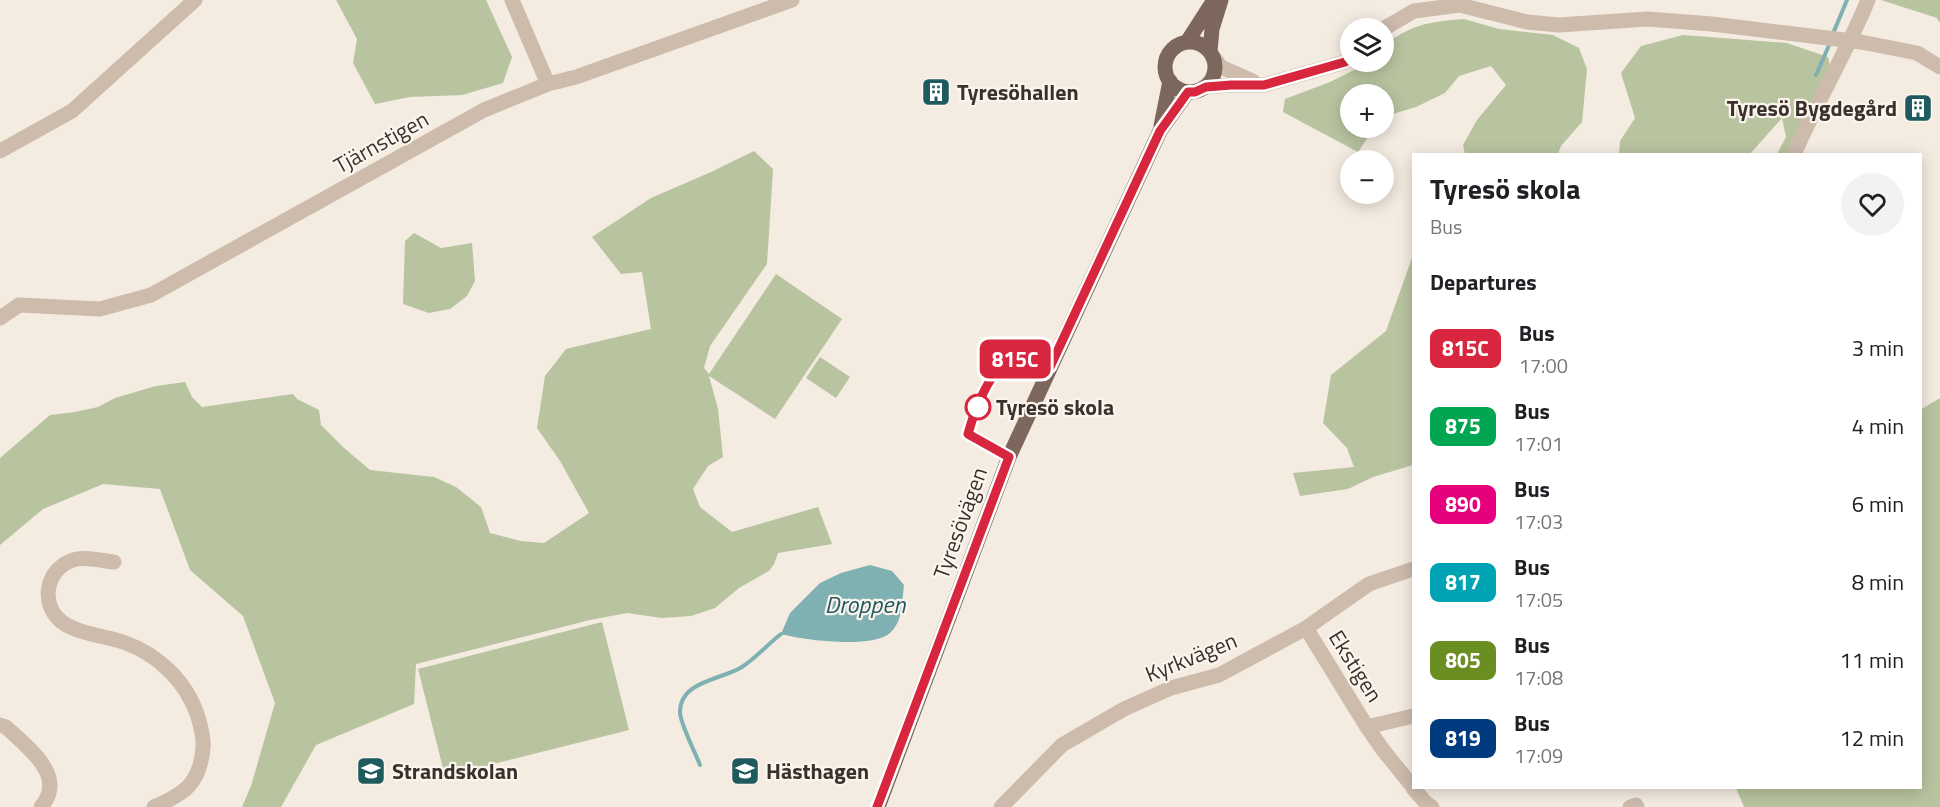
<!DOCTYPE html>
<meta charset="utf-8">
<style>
body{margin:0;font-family:"Titillium Web",sans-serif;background:#f2f2f2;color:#202124;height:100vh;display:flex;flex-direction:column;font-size:22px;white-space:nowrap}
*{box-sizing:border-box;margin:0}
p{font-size:20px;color:#757577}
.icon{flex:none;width:33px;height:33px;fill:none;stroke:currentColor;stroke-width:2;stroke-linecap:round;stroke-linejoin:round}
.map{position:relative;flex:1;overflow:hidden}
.drawer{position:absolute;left:1412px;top:153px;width:510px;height:636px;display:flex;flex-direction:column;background:#fff;border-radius:0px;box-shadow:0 3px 15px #0003}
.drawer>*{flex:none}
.badge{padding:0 12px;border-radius:9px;font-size:21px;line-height:39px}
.tools{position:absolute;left:1340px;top:18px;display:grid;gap:12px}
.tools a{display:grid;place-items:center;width:54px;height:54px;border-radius:50%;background:#fff;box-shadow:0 3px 15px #0003;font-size:30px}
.map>.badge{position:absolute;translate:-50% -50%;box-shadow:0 0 0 3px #fff}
h2{padding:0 18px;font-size:22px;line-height:54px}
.round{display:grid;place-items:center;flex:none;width:63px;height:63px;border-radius:32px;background:#f2f2f2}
.summary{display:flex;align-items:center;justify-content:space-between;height:102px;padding:0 18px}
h1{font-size:28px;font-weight:700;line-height:45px}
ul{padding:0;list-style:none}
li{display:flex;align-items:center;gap:18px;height:78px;padding:0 18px}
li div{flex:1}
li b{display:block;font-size:22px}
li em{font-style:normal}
li .badge{min-width:66px;font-weight:700;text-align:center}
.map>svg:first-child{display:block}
.green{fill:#b8c4a0}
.water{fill:#7fb0b2}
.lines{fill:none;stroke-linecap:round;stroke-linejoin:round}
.stream{stroke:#7fb0b2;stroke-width:4}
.minor{stroke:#cdbbac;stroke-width:15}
.major{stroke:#7d675c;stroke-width:15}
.line-casing{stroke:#fff;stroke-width:14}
.line{stroke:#d7263d;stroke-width:9}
.stop-dot{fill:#fff;stroke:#d7263d;stroke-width:3}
.labels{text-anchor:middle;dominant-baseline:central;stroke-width:4.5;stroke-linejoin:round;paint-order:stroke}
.poi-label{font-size:22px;font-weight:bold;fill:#3b302b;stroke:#fbf5ee;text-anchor:start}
.street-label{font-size:22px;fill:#3b302b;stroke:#fbf5ee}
.stop-label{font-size:22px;font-weight:bold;fill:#3b302b;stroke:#fbf5ee;text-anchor:start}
.water-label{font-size:24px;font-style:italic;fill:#1f5a5e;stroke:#fbf5ee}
</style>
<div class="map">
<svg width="1940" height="807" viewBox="0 0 1940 807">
<rect width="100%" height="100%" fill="#f4ebe1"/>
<path class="green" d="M336,0H486L512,57L503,83L462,95L410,97L375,104L353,63L357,39Z
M1881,0H1940V23L1937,18Z
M1464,19L1499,29L1553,35L1579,48L1587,69L1582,122L1561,146L1558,154H1465L1463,145L1477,120L1506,85L1491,66L1459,76L1445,93L1416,107L1393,114L1383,121V94H1350V128H1374L1358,152L1283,112L1285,99L1330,82L1370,62H1383V47C1407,25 1433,21 1464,19Z
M1683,35L1787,43L1828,57L1830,65L1789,154H1777L1786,137L1782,118L1750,154H1619L1620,141L1635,118L1621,73L1641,46Z
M754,151L773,169L767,264L710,346L704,368L709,374L776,274L842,319L775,419L709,376L718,409L723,457L708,466L693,489L700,507L732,532L818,507L832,544L778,553L774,564L769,571L739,588L715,608L691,616L662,618L627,613L590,620L416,664L414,704L316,745L281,807H242L251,786L275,703L243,616L190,570L160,489L103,484L43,509L0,545V458L50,415L75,412L98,407L115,398L156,386L185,382L192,397L202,407L293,394L297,399L319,410L321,425L344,448L370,470L434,477L456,487L481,507L490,533L521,541L544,543L589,513L560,461L537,428L545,376L566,349L651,329L642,272L621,274L592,237L651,198L711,172Z
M414,233L441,248L472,243L475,281L467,296L450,309L429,313L403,304L405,241Z
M1413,255V465L1373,477L1348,489L1300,496L1293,473L1354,467L1347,448L1323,423L1331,375L1386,331Z
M820,357L850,377L836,398L806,378Z
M1940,398V807H1744L1736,788H1920V410Z
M602,622L629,730L445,776L418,669Z"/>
<path class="water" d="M870,565L892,571L904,585C902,601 903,622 890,633C872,649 803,640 781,634L790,613L820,583L841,573Z"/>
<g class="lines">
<path class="stream" d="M1832,36L1847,0
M1816,75L1830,43
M700,765C695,752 681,725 680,713C679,681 721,680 742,667C756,658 768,644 781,634"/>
<path class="minor" d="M512,0L548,84
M1383,29L1414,11L1460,5L1527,22L1559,25L1647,19L1712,24L1861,42L1917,53L1940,67
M1215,59L1221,67L1253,81
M1206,87L1231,85H1264L1345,62L1350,58
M0,151L72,111L195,0
M1794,154C1817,102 1846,53 1868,0
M0,318L19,305L100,309L151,295L484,110L548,84L576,77L792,0
M114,562C102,561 84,556 73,560C46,569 39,604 62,622C76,633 105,636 123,642C158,654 187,682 198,717C201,727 204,738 203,748C200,784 184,794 154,807
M1306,628L1367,727L1383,750L1413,787
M0,725L6,727C27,747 68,776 41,807
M1367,727L1413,716
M1413,788L1425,802L1432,807
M1001,807L1062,745L1124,709L1171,688L1219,675L1306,628L1369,584L1413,569
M1630,807L1636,805L1637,807"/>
<path class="major" d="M1165 67a25 25 0 1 1 50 0a25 25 0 1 1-50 0Z
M1187,42L1214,0
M1210,51L1212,29L1221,0
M1161,126L1170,81
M878,807L1009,457L1160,131L1188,92"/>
</g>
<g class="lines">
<g class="line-casing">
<path id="line" d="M877,807L1009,457L968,434C974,412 990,366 1014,359C1026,356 1039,363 1050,367L1160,131L1188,92H1195L1206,87L1231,85H1264L1345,62L1350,58"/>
</g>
<use href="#line" class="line"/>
</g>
<defs>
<g id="building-square" transform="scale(1.5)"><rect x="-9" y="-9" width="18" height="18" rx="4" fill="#1f5a5e" stroke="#fbf5ee"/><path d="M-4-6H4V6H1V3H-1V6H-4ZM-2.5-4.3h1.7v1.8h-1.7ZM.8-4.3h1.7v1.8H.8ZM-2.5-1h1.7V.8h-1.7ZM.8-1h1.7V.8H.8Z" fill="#fff"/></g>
<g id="school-square" transform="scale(1.5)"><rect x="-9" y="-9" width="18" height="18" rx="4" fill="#1f5a5e" stroke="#fbf5ee"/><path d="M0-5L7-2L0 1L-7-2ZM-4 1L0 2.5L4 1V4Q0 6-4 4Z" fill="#fff"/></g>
</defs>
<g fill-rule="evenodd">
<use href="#building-square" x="936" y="92"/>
<use href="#building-square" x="1918" y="108"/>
<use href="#school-square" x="371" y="771"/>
<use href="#school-square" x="745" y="771"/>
</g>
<circle class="stop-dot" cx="978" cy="407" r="12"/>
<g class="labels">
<g class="poi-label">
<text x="957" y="92">Tyresöhallen</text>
<text x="1897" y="108" text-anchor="end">Tyresö Bygdegård</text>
<text x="392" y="771">Strandskolan</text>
<text x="766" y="771">Hästhagen</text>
</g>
<g class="street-label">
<text transform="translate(381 142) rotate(-29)">Tjärnstigen</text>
<text transform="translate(960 523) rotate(-70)">Tyresövägen</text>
<text transform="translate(1191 657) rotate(-22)">Kyrkvägen</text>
<text transform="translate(1356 666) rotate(58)">Ekstigen</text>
</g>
<g class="stop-label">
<text x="996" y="407">Tyresö skola</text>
</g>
<g class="water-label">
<text x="865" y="604">Droppen</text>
</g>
</g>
</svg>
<div class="tools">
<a><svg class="icon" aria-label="layers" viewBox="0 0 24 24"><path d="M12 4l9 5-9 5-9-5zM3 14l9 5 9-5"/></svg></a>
<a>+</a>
<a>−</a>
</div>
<b class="badge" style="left:1015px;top:359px;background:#d7263d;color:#fff">815C</b>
<section class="drawer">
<div class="summary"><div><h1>Tyresö skola</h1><p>Bus</p></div><a class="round"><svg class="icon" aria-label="heart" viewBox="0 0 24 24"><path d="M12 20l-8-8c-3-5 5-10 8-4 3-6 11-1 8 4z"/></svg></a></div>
<h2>Departures</h2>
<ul>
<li><span class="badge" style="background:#d7263d;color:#fff">815C</span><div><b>Bus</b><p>17:00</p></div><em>3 min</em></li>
<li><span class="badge" style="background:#00a651;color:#fff">875</span><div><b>Bus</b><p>17:01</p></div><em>4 min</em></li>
<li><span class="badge" style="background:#e6007e;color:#fff">890</span><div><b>Bus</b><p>17:03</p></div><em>6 min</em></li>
<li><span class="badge" style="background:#00a3b4;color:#fff">817</span><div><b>Bus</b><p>17:05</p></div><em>8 min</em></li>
<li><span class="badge" style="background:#6b8e23;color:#fff">805</span><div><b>Bus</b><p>17:08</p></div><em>11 min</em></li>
<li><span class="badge" style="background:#003b80;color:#fff">819</span><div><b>Bus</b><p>17:09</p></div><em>12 min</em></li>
</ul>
</section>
</div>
